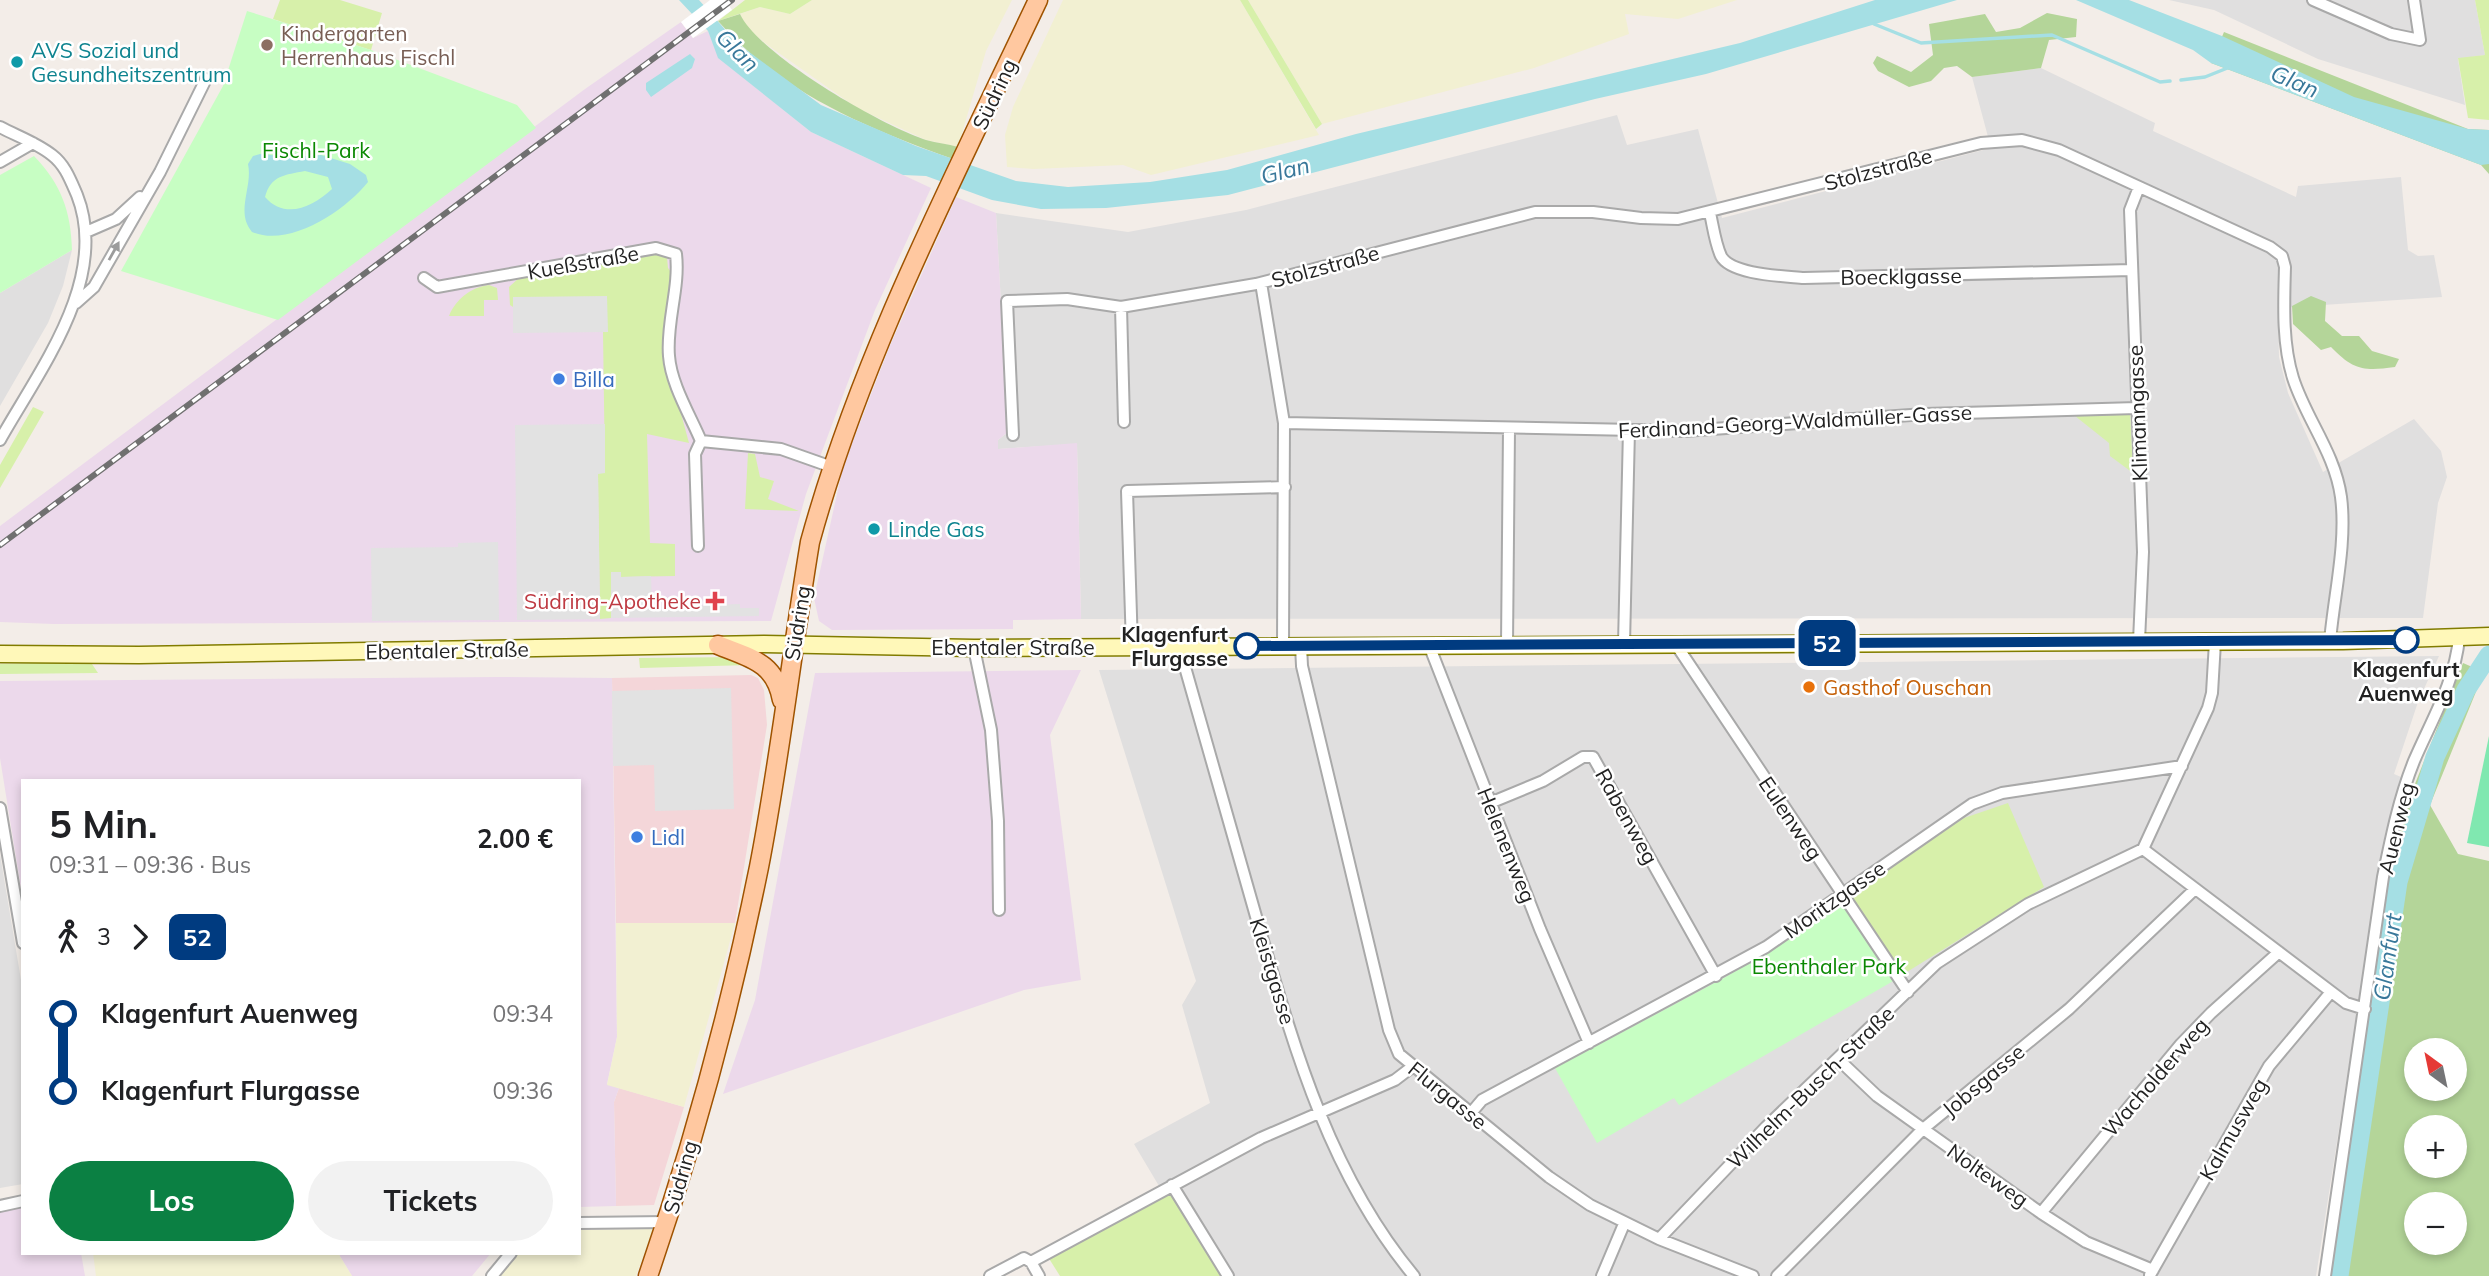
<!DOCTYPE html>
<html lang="de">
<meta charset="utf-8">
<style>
body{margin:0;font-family:Mulish,sans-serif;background:#f2f2f2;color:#202124;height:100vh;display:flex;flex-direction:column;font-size:26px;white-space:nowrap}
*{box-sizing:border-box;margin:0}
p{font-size:23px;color:#757577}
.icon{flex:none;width:38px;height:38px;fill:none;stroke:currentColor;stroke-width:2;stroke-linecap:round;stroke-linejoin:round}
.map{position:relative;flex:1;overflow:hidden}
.drawer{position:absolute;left:21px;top:779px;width:560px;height:476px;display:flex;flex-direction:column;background:#fff;border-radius:0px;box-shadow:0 4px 10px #0003}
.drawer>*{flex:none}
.badge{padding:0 14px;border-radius:10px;font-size:24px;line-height:46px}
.needle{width:46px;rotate:327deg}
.fabs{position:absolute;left:2404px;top:1038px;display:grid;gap:14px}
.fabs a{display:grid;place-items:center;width:63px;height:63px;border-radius:50%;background:#fff;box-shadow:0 4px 10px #0003;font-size:35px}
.map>.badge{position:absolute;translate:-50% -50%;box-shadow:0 0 0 4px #fff}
.legs{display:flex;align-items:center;gap:10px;height:77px;padding:0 28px;font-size:23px}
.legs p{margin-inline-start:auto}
.summary{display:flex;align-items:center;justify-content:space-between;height:119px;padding:0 28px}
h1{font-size:38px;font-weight:700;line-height:52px}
.cta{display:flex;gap:14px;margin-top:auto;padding:14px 28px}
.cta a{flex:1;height:80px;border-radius:42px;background:#0b8043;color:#fff;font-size:28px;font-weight:700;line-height:80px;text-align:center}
.cta a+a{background:#f2f2f2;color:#202124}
ul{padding:0 28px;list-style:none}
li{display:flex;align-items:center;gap:24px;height:77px;font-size:26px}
li i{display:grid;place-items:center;width:10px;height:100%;margin:0 9px;background:currentColor}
li i::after{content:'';width:18px;height:18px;margin:-9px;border:5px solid;border-radius:50%;background:#fff}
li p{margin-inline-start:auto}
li:first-child i{background:linear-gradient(#0000 50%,currentColor 0)}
li:last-child i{background:linear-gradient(currentColor 50%,#0000 0)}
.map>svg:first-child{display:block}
.residential{fill:#e0dfdf}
.commercial{fill:#f4d6d9}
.industrial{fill:#ecd9eb}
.farmland{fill:#f2f0d2}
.grass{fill:#d7f0aa}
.forest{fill:#b4d599;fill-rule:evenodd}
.park{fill:#c7fec3}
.pitch{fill:#80e8b0}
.parking{fill:#e2e2e2}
.water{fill:#a5dfe4;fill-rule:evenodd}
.pier{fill:#fff}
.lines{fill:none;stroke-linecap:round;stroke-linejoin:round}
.stream{stroke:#a5dfe4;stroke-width:3.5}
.river{stroke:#a5dfe4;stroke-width:19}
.street-casing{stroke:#a9a9a9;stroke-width:14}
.secondary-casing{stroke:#817c00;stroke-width:19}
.primary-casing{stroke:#9f5300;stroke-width:21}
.street{stroke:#fff;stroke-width:10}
.secondary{stroke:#fff8b9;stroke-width:16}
.primary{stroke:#ffc8a0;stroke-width:18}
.rail-casing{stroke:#707070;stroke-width:6}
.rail{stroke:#fff;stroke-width:3.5;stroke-dasharray:10;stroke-linecap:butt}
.oneway{fill:#9c9c9c}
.line-1-casing{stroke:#fff;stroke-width:16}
.line-1{stroke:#003b80;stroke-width:10}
.education-dot{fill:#8d6e63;stroke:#fff;stroke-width:2.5}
.culture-dot{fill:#0f9aa8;stroke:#fff;stroke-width:2.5}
.shop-dot{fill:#3f7fe0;stroke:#fff;stroke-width:2.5}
.health-dot{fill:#e0444e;stroke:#fff;stroke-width:2.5}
.stop-1-dot{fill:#fff;stroke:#003b80;stroke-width:3.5}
.food-dot{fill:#e8710a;stroke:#fff;stroke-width:2.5}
.labels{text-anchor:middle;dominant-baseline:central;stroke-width:5;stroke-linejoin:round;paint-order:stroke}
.education-label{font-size:21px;fill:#785e54;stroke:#fff;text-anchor:start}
.culture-label{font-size:21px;fill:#0d838f;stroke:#fff;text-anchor:start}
.street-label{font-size:21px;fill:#222;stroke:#fff}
.park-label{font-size:21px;fill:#0a8802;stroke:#fff}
.shop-label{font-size:21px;fill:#366cbe;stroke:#fff;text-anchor:start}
.health-label{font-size:21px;fill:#be3a42;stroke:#fff;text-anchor:end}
.stop-label{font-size:21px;font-weight:bold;fill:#222;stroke:#fff;text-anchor:end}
.food-label{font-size:21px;fill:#c56008;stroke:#fff;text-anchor:start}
.water-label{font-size:23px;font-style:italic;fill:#39789a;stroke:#fff}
</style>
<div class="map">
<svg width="2489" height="1276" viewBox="0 0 2489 1276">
<rect width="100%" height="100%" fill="#f3ede8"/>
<path class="residential" d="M2169,0H2475L2485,55L2458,59L2465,105L2318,59L2214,10Z
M2041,68L2155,123L2153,131L2296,197L2298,186L2401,177L2408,250L2418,256L2434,255L2442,297L2278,308L2279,357L2288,393L2323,472L2414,419L2441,451L2447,477L2438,503L2423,618L1081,619L1077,444L998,449V440L1008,432L996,213L1128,232L1246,210L1617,115L1627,145L1698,129L1722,218L1991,148L1972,77Z
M72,250L63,286L48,323L0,406V293Z
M2439,656L2418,702L2394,774L2401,777L2385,835L2316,1276H1234L1175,1177L1159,1186L1134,1144L1210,1103L1182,1005L1196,981L1099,670Z
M0,854L23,992V1184L0,1188Z"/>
<path class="commercial" d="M751,675L758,678L764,690L767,725L735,923H616L612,678Z
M619,1088L684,1107L654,1205L616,1206L614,1102Z"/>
<path class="industrial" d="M681,22L693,38L708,31L719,58L811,132L931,188L875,310L806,494L771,621L54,624L0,622V526L585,89Z
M956,197L996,213L1008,432L998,440V449L1077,443L1081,619L1013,620V629L832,630L819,621L814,598L843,467L889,348Z
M1081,670L1050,735L1081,980L1024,990L723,1094L755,1000L815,673Z
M496,677L612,678L617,1037L607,1084L619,1088L614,1102L616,1206L579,1207V780H23V901L0,758V681Z
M23,1207V1253H81L85,1276H0V1212Z
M338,1253H491L472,1276H352Z"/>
<path class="farmland" d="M812,0H1012L986,51L958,147L926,140L857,108L766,44L746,27L740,14L760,7L790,14Z
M1063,0H1240L1319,135L1151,175L1123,165L1034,169L1007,167L1005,135L1013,107Z
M1248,0H1737L1678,19L1625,14L1629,34L1534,68L1322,124Z
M616,923H735L684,1107L607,1085L617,1037Z
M653,1229L636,1276H499L518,1253H579V1230Z
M93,1253H338L352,1276H96Z"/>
<path class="grass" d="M280,0H340L382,13L371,50L273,19Z
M745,0H812L790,14L760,7L718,21Z
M1240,0H1248L1322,124L1316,129Z
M2475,0H2489V120L2468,118L2458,58L2485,55Z
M656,252L667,257L668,268L674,276L664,351L689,443L647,434L650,543L675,544V576L621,577L611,572V618L600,619L598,473H605L603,332L608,331L514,297L513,307L510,305L509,287L520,277Z
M489,285L497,288L498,300H484V316H449C456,299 471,287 489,285Z
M33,407L44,412L0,488V465Z
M2130,410L2133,473L2110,456L2109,443L2070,412Z
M748,453L755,454L760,477L774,481L768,499L799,511L745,509Z
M739,657L750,665L640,668L639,658Z
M83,662L92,664L98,673L0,674V664Z
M2008,803L2044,887L1902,975L1848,895L1964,818Z
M1171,1192L1222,1276H1060L1048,1257Z"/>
<path class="forest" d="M2047,13L2077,19L2076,37L2049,40L2041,68L1972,77L1957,66L1944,68L1931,81L1909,87L1878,71L1873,63L1877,56L1911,72L1933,55L1929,24L1985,14L1996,32L2020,28Z
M740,14C759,55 882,126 926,140C937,143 948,144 958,147L953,159C866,128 780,92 718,21Z
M2224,32L2468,129L2489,130V174L2481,165L2211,63Z
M2311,296L2326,302L2325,321L2342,336H2359L2372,351L2399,359L2395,367C2365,371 2354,371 2331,347L2321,350L2293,324L2292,306Z
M2463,663L2484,672L2430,805L2458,854L2489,861V1276H2334L2397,841L2409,799ZM2417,1050H2455V1088H2417ZM2455,1127V1166H2417V1127ZM2455,1204V1242H2417V1204Z"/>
<path class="park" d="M247,11L371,50L517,105L536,128L278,320L121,271L223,86Z
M34,156C61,184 71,211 72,250L0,293V175Z
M1842,900L1895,980L1679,1105L1674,1098L1597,1143L1555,1068L1722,979L1772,950Z"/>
<path class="pitch" d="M2489,736V847L2467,843Z"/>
<path class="parking" d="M607,296L608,332L513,333V297Z
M605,424V473L598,474L600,619L517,620L515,425Z
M498,542L499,620L372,621L371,548L458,547V543Z
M611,572H621V577L651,576L652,607L740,604V608H759V616L611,618Z
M731,688L734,809L655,811L654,765L613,766L612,691Z"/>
<path class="water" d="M679,0H699L737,43L821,105L916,146L1016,181L1068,187L1150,182L1227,170L1356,134L1740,43L1875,0H1957L1706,74L1595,99L1228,195L1106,208L1041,209L992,200L926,176L903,175L811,132L718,58L708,31Z
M2076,0H2129L2222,36L2354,97L2468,129L2489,130V164L2481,165L2211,63L2193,50Z
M690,54L695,59L692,68L651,97L646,90V83Z
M260,154L292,157L321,155L350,164L366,175L368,182C345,211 289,248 252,232C235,212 253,187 248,164L253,156ZM305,171L328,177L332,189C313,207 285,220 265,197C271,175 285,175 305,171Z"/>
<path class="pier" d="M710,0H725L732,10L693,38L681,22Z"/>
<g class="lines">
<path class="stream" d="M1874,24L1921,43L2052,35L2160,82L2170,81
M2181,80L2205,77L2230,67"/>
<path class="river" d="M2339,1276L2398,882L2435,757L2466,690L2489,655"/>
<g class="street-casing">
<path id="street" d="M2313,0L2391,34L2420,40L2414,0
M0,127C17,136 37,143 52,155C65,165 70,179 77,195C110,279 40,369 0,440
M0,162L33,143
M2139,187L2130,210L2143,552L2139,641
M1710,213C1713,226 1715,243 1721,256C1731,275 1784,276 1804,278L2131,270
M86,232L116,219L140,197
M424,278L437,287L656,248L676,254C680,288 666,322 669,356C671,384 690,415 701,441L781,449L832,467
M1261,283L1284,423L1283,646
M76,303L94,287L160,172L206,79
M1121,307L1124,422
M1284,423L1684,431L1925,414L2137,408
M1013,435L1007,301L1067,299L1121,307L1256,284L1535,212H1593L1641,218L1678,219L1981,143L2022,140L2059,150L2270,247L2282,256L2285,267C2284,303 2282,343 2293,378C2306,419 2335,453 2341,497C2347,543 2334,595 2330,641
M698,546L695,454L701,441
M1675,643L1908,992
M1507,644L1509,429
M1624,644L1629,430
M1429,645L1540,929L1589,1043
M1132,646L1127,491L1285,487
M1179,646C1204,735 1230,824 1255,913C1292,1040 1327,1172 1414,1276
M1301,646L1302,666L1389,1030L1399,1054L1549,1177L1590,1205L1659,1239L1753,1276
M974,648L991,730L998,821L999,910
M1490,803L1543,781L1583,757H1593L1716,976
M0,808L23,943
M2143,849L2346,1003L2365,1009
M1838,1059L1877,1096L2041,1213L2086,1242L2153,1270
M1471,1113L1482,1100L1766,947L1972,804L2002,793L2182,766
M1172,1185L1228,1276
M0,1206L23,1201
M2041,1213L2181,1044L2211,1013L2279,952
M579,1223L667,1222
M1659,1239L1766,1127L1937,963L2028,904L2143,849L2208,708L2212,693L2215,642
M1031,1262L1261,1138L1395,1080L1412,1067
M2150,1275L2269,1066L2331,992
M492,1276L511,1253
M990,1276L1024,1258L1031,1262L1039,1276
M1602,1276L1624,1224
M1777,1276L1923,1129L2069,1009L2194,890
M2325,1276L2383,877C2391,838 2399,798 2414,761C2431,721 2455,682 2459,638"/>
</g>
<g class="secondary-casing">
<path id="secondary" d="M0,654L139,655L764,644L974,648L2343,641L2489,636"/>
</g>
<g class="primary-casing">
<path id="primary" d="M718,645C750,658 775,662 782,700
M648,1276C694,1143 731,1005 759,867C780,759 792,650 810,542C862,353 955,176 1038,0"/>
</g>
<use href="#street" class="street"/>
<use href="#secondary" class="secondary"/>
<use href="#primary" class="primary"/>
<g class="rail-casing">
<path id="rail" d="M0,545L732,0"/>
</g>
<use href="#rail" class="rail"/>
</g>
<defs><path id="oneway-solid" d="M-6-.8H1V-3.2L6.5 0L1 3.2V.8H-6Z" transform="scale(1.75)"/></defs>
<use class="oneway" href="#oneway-solid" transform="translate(114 251) rotate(-61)"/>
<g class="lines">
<g class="line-1-casing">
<path id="line-1" d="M1247,646L2406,640"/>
</g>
<use href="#line-1" class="line-1"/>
</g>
<circle class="education-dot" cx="267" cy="45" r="7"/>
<g class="culture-dot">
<circle cx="17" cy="62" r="7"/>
<circle cx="874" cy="529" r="7"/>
</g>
<g class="shop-dot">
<circle cx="559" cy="379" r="7"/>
<circle cx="637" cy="837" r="7"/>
</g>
<path class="health-dot" d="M711.5 590.5h7v7h7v7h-7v7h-7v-7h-7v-7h7z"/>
<g class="stop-1-dot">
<circle cx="2406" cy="640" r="12"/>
<circle cx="1247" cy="646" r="12"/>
</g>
<circle class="food-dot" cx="1809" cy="687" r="7"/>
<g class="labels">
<g class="education-label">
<text x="281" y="33">Kindergarten<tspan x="281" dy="24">Herrenhaus Fischl</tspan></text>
</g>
<g class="culture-label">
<text x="31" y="50">AVS Sozial und<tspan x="31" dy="24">Gesundheitszentrum</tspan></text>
<text x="888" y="529">Linde Gas</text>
</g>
<g class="street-label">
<text transform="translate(994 94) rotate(-65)">Südring</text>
<text transform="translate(1878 169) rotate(-15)">Stolzstraße</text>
<text transform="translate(583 262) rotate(-10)">Kueßstraße</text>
<text transform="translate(1325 266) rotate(-15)">Stolzstraße</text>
<text transform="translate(1901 276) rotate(-1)">Boecklgasse</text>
<text transform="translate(2137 413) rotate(-92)">Klimanngasse</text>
<text transform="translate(1795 421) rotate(-3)">Ferdinand-Georg-Waldmüller-Gasse</text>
<text transform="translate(797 623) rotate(-81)">Südring</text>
<text x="1013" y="647">Ebentaler Straße</text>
<text transform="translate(447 650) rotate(-1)">Ebentaler Straße</text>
<text transform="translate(1627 816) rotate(61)">Rabenweg</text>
<text transform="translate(1791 818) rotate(56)">Eulenweg</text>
<text transform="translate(2396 828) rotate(-76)">Auenweg</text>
<text transform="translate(1507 845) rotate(68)">Helenenweg</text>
<text transform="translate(1834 899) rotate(-35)">Moritzgasse</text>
<text transform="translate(1273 971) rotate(73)">Kleistgasse</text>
<text transform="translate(2155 1077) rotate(-49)">Wacholderweg</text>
<text transform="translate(1983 1080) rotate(-40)">Jobsgasse</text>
<text transform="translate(1810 1087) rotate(-44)">Wilhelm-Busch-Straße</text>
<text transform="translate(1448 1095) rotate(39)">Flurgasse</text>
<text transform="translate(2233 1129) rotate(-60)">Kalmusweg</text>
<text transform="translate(1988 1175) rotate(35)">Nolteweg</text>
<text transform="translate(680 1177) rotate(-74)">Südring</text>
</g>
<g class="park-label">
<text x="316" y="150">Fischl-Park</text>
<text x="1829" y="966">Ebenthaler Park</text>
</g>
<g class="shop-label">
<text x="573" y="379">Billa</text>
<text x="651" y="837">Lidl</text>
</g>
<g class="health-label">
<text x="701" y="601">Südring-Apotheke</text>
</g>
<g class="stop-label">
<text x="1228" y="634">Klagenfurt<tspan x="1228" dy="24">Flurgasse</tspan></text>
<text x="2406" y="669" text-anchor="middle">Klagenfurt<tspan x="2406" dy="24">Auenweg</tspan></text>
</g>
<g class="food-label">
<text x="1823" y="687">Gasthof Ouschan</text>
</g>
<g class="water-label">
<text transform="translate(738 50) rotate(45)">Glan</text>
<text transform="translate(2295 81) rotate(23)">Glan</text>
<text transform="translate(1285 170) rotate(-14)">Glan</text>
<text transform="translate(2387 957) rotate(-82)">Glanfurt</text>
</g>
</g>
</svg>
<div class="fabs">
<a><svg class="needle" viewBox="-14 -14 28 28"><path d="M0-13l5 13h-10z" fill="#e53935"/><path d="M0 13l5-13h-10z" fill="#757577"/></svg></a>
<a>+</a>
<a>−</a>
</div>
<b class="badge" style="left:1827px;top:643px;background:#003b80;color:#fff">52</b>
<section class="drawer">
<div class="summary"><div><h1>5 Min.</h1><p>09:31 – 09:36 · Bus</p></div><b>2.00 €</b></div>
<div class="legs"><svg class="icon" aria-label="walk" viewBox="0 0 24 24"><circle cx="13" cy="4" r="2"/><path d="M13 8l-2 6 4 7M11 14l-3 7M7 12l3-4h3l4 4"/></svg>3<svg class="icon" aria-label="forward" viewBox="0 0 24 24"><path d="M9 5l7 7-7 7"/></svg><b class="badge" style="background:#003b80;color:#fff">52</b></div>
<ul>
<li><i style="color:#003b80"></i><b>Klagenfurt Auenweg</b><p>09:34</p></li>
<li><i style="color:#003b80"></i><b>Klagenfurt Flurgasse</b><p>09:36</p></li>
</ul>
<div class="cta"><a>Los</a><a>Tickets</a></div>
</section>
</div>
